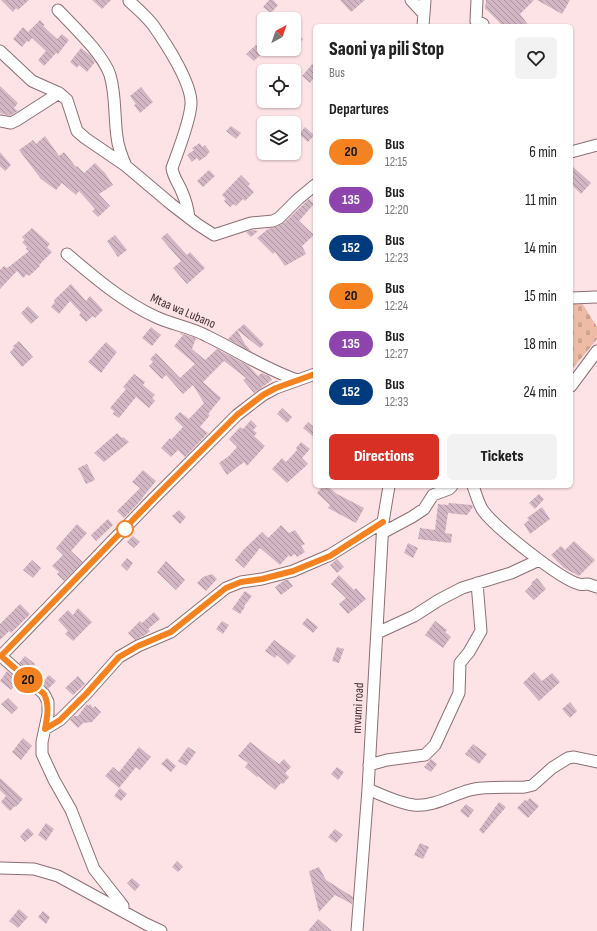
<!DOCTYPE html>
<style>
body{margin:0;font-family:"Sofia Sans Condensed",sans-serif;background:#f2f2f2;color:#222;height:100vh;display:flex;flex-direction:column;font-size:15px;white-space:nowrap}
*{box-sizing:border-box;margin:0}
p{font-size:13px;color:#767676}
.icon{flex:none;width:22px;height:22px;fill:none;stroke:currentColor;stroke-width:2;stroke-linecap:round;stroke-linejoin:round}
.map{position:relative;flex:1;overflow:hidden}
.panel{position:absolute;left:313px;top:24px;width:260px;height:464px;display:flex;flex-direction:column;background:#fff;border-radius:6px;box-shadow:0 1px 3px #0004}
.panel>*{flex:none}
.badge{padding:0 8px;border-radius:13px;font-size:14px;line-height:26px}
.needle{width:26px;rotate:40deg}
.fabs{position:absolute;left:257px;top:12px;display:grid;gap:8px}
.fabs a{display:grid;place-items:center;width:44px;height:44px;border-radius:6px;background:#fff;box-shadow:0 1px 3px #0004;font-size:20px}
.map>.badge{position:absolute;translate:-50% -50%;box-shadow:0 0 0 2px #fff}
h2{padding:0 16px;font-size:15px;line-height:36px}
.round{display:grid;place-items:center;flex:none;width:42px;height:42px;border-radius:6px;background:#f2f2f2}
.head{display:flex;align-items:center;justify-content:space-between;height:68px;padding:0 16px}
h1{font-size:19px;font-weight:800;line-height:30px}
.cta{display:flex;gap:8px;margin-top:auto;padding:8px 16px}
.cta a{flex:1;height:46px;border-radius:6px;background:#d93025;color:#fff;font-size:16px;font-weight:800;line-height:46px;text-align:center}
.cta a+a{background:#f2f2f2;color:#222}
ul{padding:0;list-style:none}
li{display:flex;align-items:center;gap:12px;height:48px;padding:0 16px}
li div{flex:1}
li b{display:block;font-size:15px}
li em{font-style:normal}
li .badge{min-width:44px;font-weight:700;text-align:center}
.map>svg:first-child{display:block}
.cemetery{fill:url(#cemetery-stones)}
.building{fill:url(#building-back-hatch)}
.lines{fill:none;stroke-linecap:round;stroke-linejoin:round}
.minor-casing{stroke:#8c6f74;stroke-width:13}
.minor{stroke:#fff;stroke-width:11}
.line-casing{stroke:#fff;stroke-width:9}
.line{stroke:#f58220;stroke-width:6}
.stop-dot{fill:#fff;stroke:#f58220;stroke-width:2}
.labels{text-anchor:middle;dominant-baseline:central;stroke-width:3.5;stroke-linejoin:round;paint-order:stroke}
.street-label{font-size:13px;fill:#3c2f31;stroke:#fde2e6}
</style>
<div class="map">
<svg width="597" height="931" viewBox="0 0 597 931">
<defs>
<pattern id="cemetery-stones" width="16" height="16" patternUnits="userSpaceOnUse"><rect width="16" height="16" fill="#eebca6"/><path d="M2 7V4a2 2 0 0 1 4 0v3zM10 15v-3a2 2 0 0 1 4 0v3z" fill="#cda28f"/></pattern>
<pattern id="building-back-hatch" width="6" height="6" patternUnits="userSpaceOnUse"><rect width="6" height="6" fill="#d3b6c3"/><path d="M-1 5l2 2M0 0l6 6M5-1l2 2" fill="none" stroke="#ac949f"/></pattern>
</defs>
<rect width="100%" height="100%" fill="#fde2e6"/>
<path class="cemetery" d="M582,303L597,327V339L571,371V304Z"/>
<path class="building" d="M1,0H29L18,10L16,8L13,12Z
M92,0H111L102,9Z
M269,0H273L278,5L271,13L263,7Z
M340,0H365L351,12Z
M486,0H534L520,14L529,26H503L487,10L485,9Z
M537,0H570L562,14Z
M40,20L45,25L43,26L57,39L62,34L69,40L58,54L56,53L44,66L38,60L46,51L32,38L29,42L27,41L22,47L13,39L23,27L28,32Z
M294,32L303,39L294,50Z
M256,45L263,52L254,61L246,54Z
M81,48L91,56L95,62L87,72L79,65L77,68L70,62Z
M315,61V76L310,83L302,76Z
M0,86L18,103L14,108L18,111L10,116L0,113Z
M141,87L153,102L140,113L134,105L136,104L130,96Z
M231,126L241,133L236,139L226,131Z
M305,127L314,135L308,142L299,134Z
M45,136L59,156L64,152L76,167L77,166L84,173L95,163L105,173L113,185L99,194L110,206L98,217L92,211L95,209L79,191L76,195L62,183L56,190L41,179L19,150L33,140L36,144Z
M200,143L202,147L205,145L210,152L207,154L208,155L199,161L197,158L192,162L187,155L194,150L192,148Z
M0,152L11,165L5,171L0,166Z
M571,165L591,183L581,194L571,184Z
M209,170L215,176L203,187L197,181Z
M241,175L250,184L248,186L254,192L245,201L243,199L236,206L234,204L230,207L224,201L226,199L222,195Z
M309,199L314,204L299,221L314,235L302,246L306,254L285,266L275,252L273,254L257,238L268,229L276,227L284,223Z
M32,228L50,244L47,247L52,252L39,265L40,266L29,276L27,274L23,278L17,271L0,289V270L4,266L7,268L10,266L29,251L26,249L27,247L22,242L25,240L22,237Z
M252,230L258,231L251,237L246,232Z
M167,233L187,255L190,252L205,268L187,284L173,268L181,261L161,238Z
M115,235L127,250L118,257L107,241Z
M71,284L86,301L90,296L103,310L95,318L93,316L86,322L79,315L81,313L70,301L59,314L51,307L55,302L54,300Z
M28,306L39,317L31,324L21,313Z
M244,324L264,344L260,348L237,330Z
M151,327L161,335L152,346L142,338Z
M237,330L245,344L252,352L228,339Z
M180,333L196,338L192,349L205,360L217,349L249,366L258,376L262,373L269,376L272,380L254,393L243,380L246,378L224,361L203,382L221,398L208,414L210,415L200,427L208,433L185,457L178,450L171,457L161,448L170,438L171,440L183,427L174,418L180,412L189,419L204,403L193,385L183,394L166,375L162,379L149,366L153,362L150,359L156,353L180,378L195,364L174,346L183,335L180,334Z
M19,341L33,357L22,367L10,352L14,348L13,346Z
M106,342L117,352L101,373L88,362Z
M134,374L145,382L143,385L155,395L152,398L155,401L149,408L136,397L119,418L113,414L114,411L110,408L126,389L123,387Z
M282,408L292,417L287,423L277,414Z
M251,420L257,426L253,430L257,433L254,436L265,446L247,466L244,462L227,475L219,463L229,456L237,447L229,439L240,427L243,429Z
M308,422L315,428V438L303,428Z
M117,433L122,438L123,437L129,442L104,462L94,453Z
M301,442L310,449L302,458L308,464L287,483L272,469L282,458L286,462L297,450L296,448Z
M87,464L95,480L86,484L78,468Z
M143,470L156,481L142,498H143L124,518L117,511L140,488L132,482Z
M323,486H327L337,494L364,508L356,523L328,508L330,505L317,493Z
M539,494L544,499L535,509L529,503Z
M449,503L472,505L473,507L467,515L448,513L445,533L452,534L451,543L418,539L420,528L435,530L438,504L448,505Z
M542,507L550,519L530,534L524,524L529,520L527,518Z
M179,510L186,517L180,524L172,516Z
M108,519L113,525L96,541L91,535Z
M77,524L87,533L71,551L83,562L64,581L57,574L59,572L52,566L63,555L56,548Z
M281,525L289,533L295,530L305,544L301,546L305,552L297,557L295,554L290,557L289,555L280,565L260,548L244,568L235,560L244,549L262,532L268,538Z
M133,536L140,542L134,548L127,542Z
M574,541L595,560L579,576L564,568L551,555L561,546L565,550Z
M408,543L418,548L413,558L404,553Z
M127,558L133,563L127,571L121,565Z
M337,559L344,567L337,573L330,565Z
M32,560L41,568L33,578L23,570Z
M166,561L185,580L176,590L157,572Z
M212,574L217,579L206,591L197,583L203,577Z
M339,575L354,590L356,588L366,599L348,614L339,604L346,598L331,584Z
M537,578L546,589L534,600L525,591L532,584L531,583Z
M285,580H288L293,586L281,595L275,587Z
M245,591L252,596L244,606L245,607L240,614L232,609Z
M20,604L30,614L11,633L9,631L0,640V624Z
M78,608L92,622L73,641L65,634L68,631L58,620L68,610L73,615Z
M154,612L160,619L148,629L150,631L145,635L135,640L128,633L140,621L142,623Z
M307,618L318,627L313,633L302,624Z
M222,621L229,625L223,634L216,629Z
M435,621L447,630L445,632L451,637L443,648L425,635Z
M274,640L296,656L288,665L277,655L275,658L265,651Z
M337,647L344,649L339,663L332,661Z
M25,656L35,664L29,671L19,663Z
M7,671L19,681L11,690L0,681Z
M534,672L542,681L552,673L560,682L539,701L523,683Z
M49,675L56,681L48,689L42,683Z
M78,676L85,684L73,695L65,688Z
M8,698L18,708L12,714L1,704Z
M570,702L577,711L570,718L562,709Z
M87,704L88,706L90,704L93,708L95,706L101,712L92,722L83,723L78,728L70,720L74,716H78Z
M23,738L32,746L21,760L12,752Z
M250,742L279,764L284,759L291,767L285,773L289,777L283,784L281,783L275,790L258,776L257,777L245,767L248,763L238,756Z
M473,744L487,754L479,764L465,754Z
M139,747L151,757L140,770L136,767L119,788L105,776L113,767L119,772Z
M188,747L196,752L186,766L178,761Z
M167,758L176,766L171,772L161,764Z
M431,759L437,764L431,772L424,767Z
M337,767L344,772L338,780L331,774Z
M0,778L23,799L16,807L15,806L10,811L1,802L6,796L0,790Z
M120,788L127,794L121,801L114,796Z
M530,798L539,806L528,818L517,808L525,800L527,801Z
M499,802L506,807L483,834L479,830Z
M466,804L474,810L468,818L460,811Z
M46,823L54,829L46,841L38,835Z
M28,828L34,834L25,842L20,836Z
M335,829L343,835L336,843L328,837Z
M420,843L429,847L423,859L414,855Z
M177,861L183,867L178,872L172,867Z
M319,867L326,880L353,897L352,904L335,895L319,912L309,871Z
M132,878L140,885L135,891L127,883Z
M19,909L28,917L18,928L9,921Z
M43,911L50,917L46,924L38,917Z
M318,919L332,931H308Z"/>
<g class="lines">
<g class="minor-casing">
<path id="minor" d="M411,0L424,14
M477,0L476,21L483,24L482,26
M129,1C137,8 146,16 153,25C165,42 192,83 191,104C190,122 178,151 172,168C173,177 179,184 182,192C186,201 188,209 189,218
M58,10C74,27 103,54 110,75C116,95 114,116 117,137C118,147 122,157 126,166
M423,26L425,0
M0,51L32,81L59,93
M0,121L11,123L17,120L59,93L67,100L77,131L85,138L126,166L171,204L197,224L214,235L251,223L273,221L279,218L298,199L315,185
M571,152L597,145
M67,254C94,277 123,302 156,317C173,325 191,327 207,336C238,351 265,369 297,380
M571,298L597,297
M571,386L597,351
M473,486C476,494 478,502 482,509C492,525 561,580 579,584C582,585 585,584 588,584C591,585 594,586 597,587
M384,532L412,517L424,509L433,495L449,489L452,486
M377,633L414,616L439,600L462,588L511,573L539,560
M1,656L44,694L48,702V714L42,742V754L54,780L71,810L94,869L120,902L123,906V911
M0,657L151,501L237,415L263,395L276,388L315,374
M45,729L60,720L86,694L119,657L138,646L171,632L226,588L241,582L262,579L293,571L330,555L383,522
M369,765L387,760L425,755L435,745L459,693L460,663L469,652L481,631L477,583
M368,789C382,795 398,803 414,805C434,807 451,795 470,790C485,786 508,788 525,787L533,785L552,768L568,758L574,757L597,762
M0,868L34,869L58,876L146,924L161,931
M357,931L368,789L383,522L389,486"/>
</g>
<use href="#minor" class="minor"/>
</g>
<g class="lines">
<g class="line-casing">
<path id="line" d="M315,374L276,388L263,395L237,415L159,493L1,656L44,694C50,706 47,717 45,729L60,720L86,694L119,657L138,646L171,632L226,588L241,582L262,579L293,571L330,556L383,522"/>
</g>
<use href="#line" class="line"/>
</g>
<circle class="stop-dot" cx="125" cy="529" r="8"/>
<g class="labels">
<g class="street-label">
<text transform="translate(183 311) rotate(23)">Mtaa wa Lubano</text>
<text transform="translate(358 708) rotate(-87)">mvumi road</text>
</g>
</g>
</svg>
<div class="fabs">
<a><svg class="needle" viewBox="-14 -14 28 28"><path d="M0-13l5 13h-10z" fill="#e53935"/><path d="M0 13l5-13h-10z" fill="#767676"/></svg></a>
<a><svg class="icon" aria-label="locate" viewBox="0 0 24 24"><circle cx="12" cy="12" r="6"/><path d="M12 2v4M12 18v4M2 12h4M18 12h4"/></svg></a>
<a><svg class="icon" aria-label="layers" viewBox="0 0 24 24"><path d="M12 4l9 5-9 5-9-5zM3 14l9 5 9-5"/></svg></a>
</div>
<b class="badge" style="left:28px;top:680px;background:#f58220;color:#111">20</b>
<section class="panel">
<div class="head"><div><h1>Saoni ya pili Stop</h1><p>Bus</p></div><a class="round"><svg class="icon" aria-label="heart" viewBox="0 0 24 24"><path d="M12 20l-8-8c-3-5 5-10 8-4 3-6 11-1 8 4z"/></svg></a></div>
<h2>Departures</h2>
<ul>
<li><span class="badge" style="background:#f58220;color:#111">20</span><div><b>Bus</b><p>12:15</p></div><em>6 min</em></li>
<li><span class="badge" style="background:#8e44ad;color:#fff">135</span><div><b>Bus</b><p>12:20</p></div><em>11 min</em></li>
<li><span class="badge" style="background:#003b80;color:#fff">152</span><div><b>Bus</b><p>12:23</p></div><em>14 min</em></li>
<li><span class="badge" style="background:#f58220;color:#111">20</span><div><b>Bus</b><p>12:24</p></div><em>15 min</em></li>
<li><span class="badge" style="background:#8e44ad;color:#fff">135</span><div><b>Bus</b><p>12:27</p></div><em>18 min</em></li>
<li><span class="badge" style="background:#003b80;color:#fff">152</span><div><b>Bus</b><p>12:33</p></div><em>24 min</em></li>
</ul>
<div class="cta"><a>Directions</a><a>Tickets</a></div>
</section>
</div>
